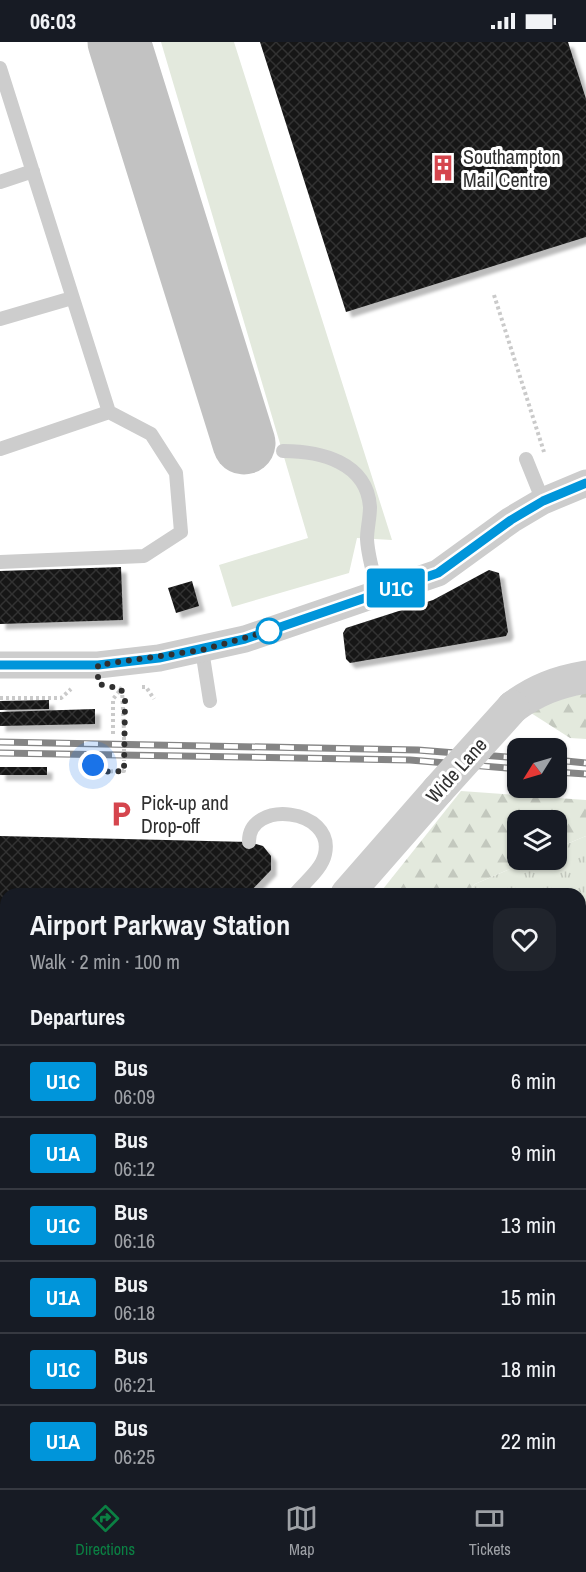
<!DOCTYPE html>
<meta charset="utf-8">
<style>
body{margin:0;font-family:"Archivo Narrow",sans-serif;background:#20242c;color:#f1f3f6;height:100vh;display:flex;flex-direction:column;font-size:22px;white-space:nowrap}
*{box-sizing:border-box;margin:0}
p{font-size:20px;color:#9ea1a6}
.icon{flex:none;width:33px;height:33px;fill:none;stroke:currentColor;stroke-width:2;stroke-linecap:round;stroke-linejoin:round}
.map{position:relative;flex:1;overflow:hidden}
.side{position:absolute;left:0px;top:846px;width:586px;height:600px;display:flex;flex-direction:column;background:#171b24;border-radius:18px 18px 0 0;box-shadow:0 2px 4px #0004}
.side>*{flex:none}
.badge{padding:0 12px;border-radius:4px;font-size:21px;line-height:39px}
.needle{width:39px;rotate:233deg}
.buttons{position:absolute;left:507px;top:696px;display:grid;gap:12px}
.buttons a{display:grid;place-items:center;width:60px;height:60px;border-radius:12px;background:#171b24;box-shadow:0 2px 4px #0004;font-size:30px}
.you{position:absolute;width:30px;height:30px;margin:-15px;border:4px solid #fff;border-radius:50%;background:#1a73e8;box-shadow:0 0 0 9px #1a73e833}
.map>.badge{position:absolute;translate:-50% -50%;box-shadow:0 0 0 3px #fff}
h2{padding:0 30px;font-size:22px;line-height:54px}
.round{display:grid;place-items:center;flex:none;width:63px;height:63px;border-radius:18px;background:#20242c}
.headline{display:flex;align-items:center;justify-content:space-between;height:102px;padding:0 30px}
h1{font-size:28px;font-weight:700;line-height:45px}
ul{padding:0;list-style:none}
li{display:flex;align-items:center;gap:18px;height:72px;padding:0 30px;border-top:2px solid #363941}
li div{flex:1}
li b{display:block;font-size:22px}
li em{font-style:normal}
li .badge{min-width:66px;font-weight:700;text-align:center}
.status{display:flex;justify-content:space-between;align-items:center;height:42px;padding:0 30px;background:#171b24;direction:ltr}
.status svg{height:16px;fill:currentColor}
.tabs{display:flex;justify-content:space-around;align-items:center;height:84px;border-top:2px solid #363941;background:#171b24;font-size:16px;color:#9ea1a6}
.tabs a{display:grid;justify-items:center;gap:3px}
.tabs .current{color:#0b8043}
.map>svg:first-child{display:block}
.green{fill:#e3e9dd}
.forest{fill:url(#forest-firs)}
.park{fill:url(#park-tufts)}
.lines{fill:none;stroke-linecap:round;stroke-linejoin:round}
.taxiway{stroke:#c2c2c2;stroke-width:63}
.building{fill:url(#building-cross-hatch);filter:url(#shadow)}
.path{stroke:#cacaca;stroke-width:4;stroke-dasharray:3 3;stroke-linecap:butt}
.service{stroke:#cdcdcd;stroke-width:14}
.minor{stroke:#cdcdcd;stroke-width:27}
.tertiary{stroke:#cdcdcd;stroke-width:33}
.primary{stroke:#a8a8a8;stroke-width:33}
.rail-casing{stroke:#858585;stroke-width:7}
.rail{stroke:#fff;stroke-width:4.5;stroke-dasharray:14;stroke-linecap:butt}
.path-bridge{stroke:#cacaca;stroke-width:4;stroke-dasharray:3 3;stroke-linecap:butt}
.tertiary-bridge{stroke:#cdcdcd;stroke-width:33}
.line-casing{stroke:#fff;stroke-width:14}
.line{stroke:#0095da;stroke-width:9}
.walk{stroke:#303030;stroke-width:6;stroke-dasharray:0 10.8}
.stop-dot{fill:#fff;stroke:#0095da;stroke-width:3}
.labels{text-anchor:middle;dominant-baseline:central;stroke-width:6;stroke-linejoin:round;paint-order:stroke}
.poi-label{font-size:20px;fill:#303030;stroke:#fff;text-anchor:start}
.street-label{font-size:20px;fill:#303030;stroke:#fff}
</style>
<div class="status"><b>06:03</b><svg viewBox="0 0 49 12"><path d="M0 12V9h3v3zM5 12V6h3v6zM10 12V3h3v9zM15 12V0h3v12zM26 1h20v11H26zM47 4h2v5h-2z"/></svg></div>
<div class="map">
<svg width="586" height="1446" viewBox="0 0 586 1446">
<defs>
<pattern id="forest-firs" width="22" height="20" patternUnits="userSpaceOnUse" patternTransform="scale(1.5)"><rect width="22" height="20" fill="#e3e9dd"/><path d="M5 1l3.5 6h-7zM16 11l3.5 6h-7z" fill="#c3c8be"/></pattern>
<pattern id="park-tufts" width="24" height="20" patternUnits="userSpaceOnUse" patternTransform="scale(1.5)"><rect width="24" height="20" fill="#e3e9dd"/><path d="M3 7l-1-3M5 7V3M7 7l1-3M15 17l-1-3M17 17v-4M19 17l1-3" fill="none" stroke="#c3c8be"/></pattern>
<pattern id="building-cross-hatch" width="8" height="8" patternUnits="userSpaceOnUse" patternTransform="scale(1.5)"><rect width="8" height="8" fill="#171717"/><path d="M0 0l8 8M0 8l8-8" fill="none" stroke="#303030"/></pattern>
<filter id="shadow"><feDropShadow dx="5.5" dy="5.5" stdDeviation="1.5" flood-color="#0004"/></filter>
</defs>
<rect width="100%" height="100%" fill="#fff"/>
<path class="green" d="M161,0H234L392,498L357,496L349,531L232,565L219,523L308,496Z
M0,1046L6,1050V1440H164L167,1446H0Z"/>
<path class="forest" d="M586,647V697L570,696L531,671L556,653Z
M461,749L586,758V794L557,806L556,778H518V818H531L475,842L466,852H379Z
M164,1440H213L216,1446H167Z"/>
<path class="park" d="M586,794V1446H336L333,1440H580V852H466L475,842L531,818H556L557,806Z"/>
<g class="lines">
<path class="taxiway" d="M119,0L244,401"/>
</g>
<path class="building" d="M260,0H568L586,57V195L346,270Z
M121,525L123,578L0,582V529Z
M489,528L499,531L508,590L506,594L350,621L346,617L343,591L346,586L433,558Z
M192,539L199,564L176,571L168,546Z
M49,658V667L0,668V659Z
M95,667V682L0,684V670Z
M0,725H47V733H0Z
M0,794L249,800L263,804L271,814V828L248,852H6V909H0Z"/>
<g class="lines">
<path class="path" d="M494,253L544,410
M142,645H146L154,657
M122,647L124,689
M0,656H61L71,647
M113,692V657L121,647L119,646
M93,723V730L124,729V718
M0,940L6,943"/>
<path class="service" d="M0,26L109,370L151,392L176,431L181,490L144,514L0,520
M0,140L33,129
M0,277L72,256
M0,407L109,370
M283,409C320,409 367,420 370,465C370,476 367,487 367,497C368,516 374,534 379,552
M526,417L543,459
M202,608L210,659
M249,800C248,757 335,766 325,812C322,827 305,840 295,852
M0,1131L6,1136
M148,1440L149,1446"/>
<path class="minor" d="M0,623H98L159,616L245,597L438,531L511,478L543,459L586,441"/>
<path class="tertiary" d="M513,665C536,648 557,640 586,635
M347,852L438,748"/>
<path class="primary" d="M0,985L6,988
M229,1440L232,1446"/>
<g class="rail-casing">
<path id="rail" d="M0,700L418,708L518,716
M0,711L410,718L518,727
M556,718L586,721
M556,730L586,732"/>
</g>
<use href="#rail" class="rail"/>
<path class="path-bridge" d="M124,689V718"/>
<path class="tertiary-bridge" d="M438,748L513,665"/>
</g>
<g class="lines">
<g class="line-casing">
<path id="line" d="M0,623H98L159,616L245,597L438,531L511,478L543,459L586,441"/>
</g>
<use href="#line" class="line"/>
<path class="walk" d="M93,723V730L124,729L125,658L121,647L98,642V623L202,608L269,589"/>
</g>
<defs>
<g id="building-bare" transform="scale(2.07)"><path d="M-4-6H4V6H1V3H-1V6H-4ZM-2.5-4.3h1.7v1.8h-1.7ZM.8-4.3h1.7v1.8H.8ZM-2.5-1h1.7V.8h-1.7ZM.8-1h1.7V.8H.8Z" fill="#d5454d" stroke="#fff" stroke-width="2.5" paint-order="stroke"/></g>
<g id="parking-bare" transform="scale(2.07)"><path d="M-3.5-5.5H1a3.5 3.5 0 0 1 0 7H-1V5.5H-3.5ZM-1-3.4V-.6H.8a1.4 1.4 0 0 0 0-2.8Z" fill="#d5454d" stroke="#fff" stroke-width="2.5" paint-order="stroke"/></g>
</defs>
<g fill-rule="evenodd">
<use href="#building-bare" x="443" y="126"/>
<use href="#parking-bare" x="121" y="772"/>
</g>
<circle class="stop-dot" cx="269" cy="589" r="12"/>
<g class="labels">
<g class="poi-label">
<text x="463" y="114">Southampton<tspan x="463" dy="23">Mail Centre</tspan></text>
<text x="141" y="760">Pick-up and<tspan x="141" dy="23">Drop-off</tspan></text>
</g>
<g class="street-label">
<text transform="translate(456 728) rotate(-48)">Wide Lane</text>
</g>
</g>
</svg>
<div class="buttons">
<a><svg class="needle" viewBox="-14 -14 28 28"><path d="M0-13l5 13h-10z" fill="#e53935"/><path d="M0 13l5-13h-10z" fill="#9ea1a6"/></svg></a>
<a><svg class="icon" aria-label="layers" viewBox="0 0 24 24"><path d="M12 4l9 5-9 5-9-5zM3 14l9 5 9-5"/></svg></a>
</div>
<div class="you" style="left:93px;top:723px"></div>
<b class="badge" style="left:396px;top:546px;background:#0095da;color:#fff">U1C</b>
<section class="side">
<div class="headline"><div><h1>Airport Parkway Station</h1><p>Walk · 2 min · 100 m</p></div><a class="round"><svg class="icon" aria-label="heart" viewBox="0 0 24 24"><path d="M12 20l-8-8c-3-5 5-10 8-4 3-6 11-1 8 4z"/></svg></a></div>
<h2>Departures</h2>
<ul>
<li><span class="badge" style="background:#0095da;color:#fff">U1C</span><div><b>Bus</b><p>06:09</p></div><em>6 min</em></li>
<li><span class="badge" style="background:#0095da;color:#fff">U1A</span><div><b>Bus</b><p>06:12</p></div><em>9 min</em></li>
<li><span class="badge" style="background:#0095da;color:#fff">U1C</span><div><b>Bus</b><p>06:16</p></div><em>13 min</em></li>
<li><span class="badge" style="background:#0095da;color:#fff">U1A</span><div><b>Bus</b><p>06:18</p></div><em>15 min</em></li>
<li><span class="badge" style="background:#0095da;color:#fff">U1C</span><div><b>Bus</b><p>06:21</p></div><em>18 min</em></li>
<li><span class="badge" style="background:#0095da;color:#fff">U1A</span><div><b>Bus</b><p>06:25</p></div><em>22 min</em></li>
</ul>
</section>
</div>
<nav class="tabs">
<a class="current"><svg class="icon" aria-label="directions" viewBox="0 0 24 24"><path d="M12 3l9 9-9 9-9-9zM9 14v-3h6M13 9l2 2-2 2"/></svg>Directions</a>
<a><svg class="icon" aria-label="map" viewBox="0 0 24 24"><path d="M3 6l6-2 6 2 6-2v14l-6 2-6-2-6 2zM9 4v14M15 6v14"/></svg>Map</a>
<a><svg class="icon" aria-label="tickets" viewBox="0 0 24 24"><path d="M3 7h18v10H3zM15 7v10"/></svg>Tickets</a>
</nav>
